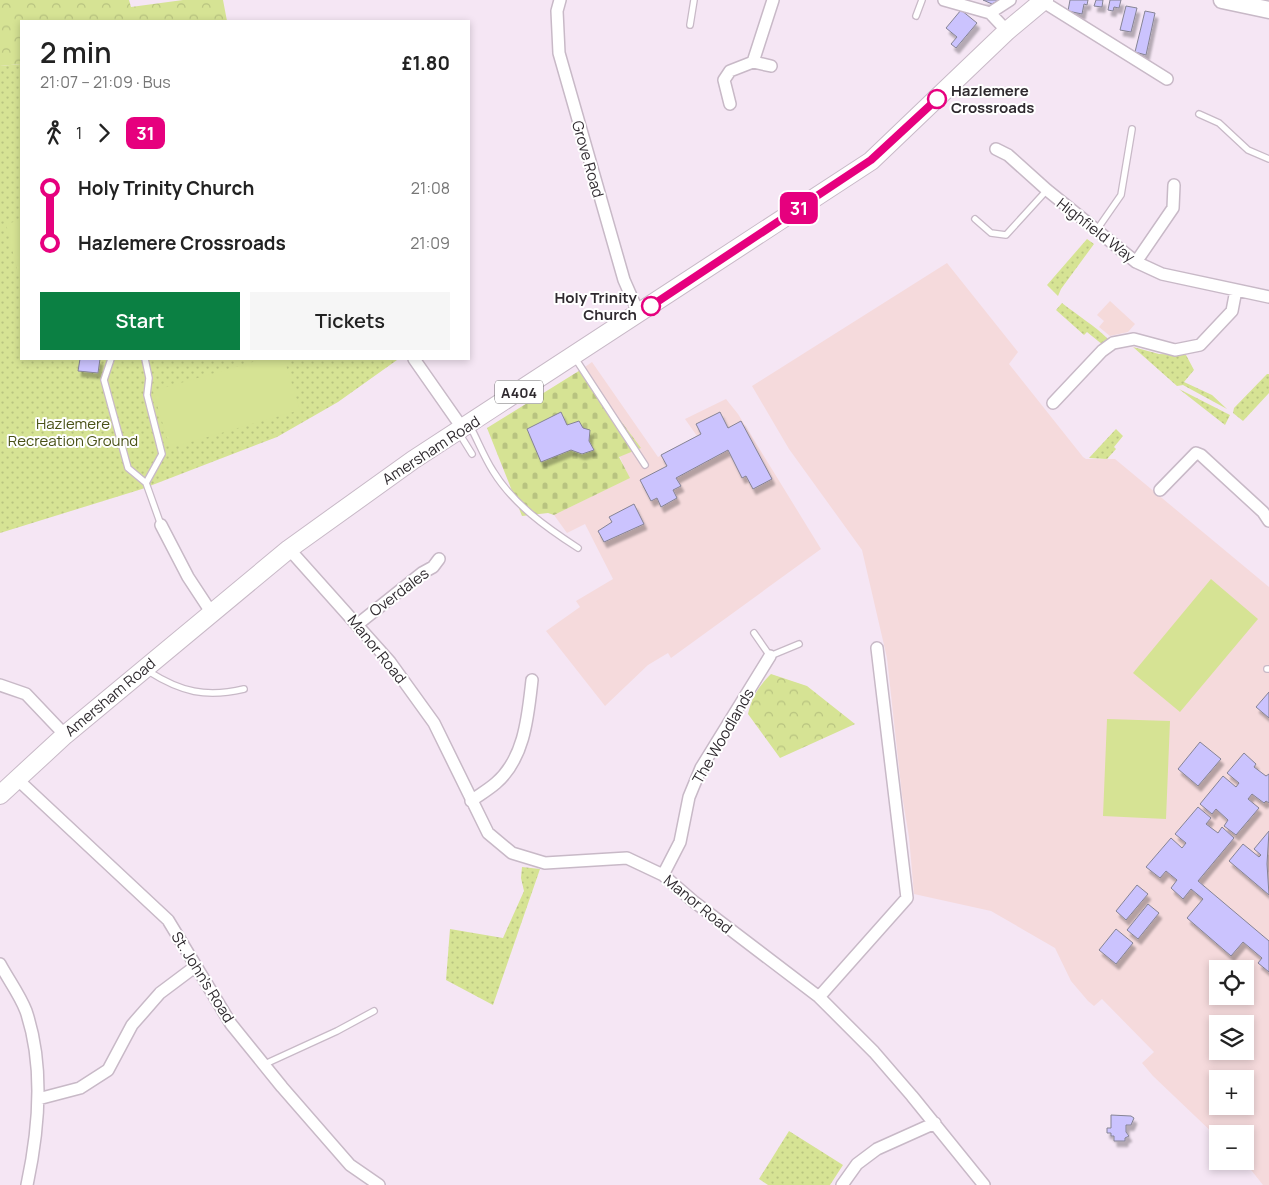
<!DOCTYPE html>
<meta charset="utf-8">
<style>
body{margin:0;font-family:Manrope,sans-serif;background:#f6f6f6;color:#222;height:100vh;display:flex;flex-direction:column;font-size:19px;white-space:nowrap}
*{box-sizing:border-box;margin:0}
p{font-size:16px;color:#767676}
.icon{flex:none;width:28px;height:28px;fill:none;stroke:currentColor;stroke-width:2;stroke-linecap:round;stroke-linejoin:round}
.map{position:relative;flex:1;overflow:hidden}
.details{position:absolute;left:20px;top:20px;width:450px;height:340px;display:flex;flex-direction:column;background:#fff;border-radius:0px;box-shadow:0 2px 8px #0003}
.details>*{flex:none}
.badge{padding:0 10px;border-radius:8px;font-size:18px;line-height:32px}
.fabs{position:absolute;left:1209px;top:960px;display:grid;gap:10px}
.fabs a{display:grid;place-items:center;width:45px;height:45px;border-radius:0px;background:#fff;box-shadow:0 2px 8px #0003;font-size:25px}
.map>.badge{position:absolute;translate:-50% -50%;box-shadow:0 0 0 2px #fff}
.legs{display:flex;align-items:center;gap:8px;height:55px;padding:0 20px;font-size:16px}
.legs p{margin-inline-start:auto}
.head{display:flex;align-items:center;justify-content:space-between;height:85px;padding:0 20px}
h1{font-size:28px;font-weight:600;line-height:38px}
.cta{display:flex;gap:10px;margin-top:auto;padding:10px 20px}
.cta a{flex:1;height:58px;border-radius:0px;background:#0b8043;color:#fff;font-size:20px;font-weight:600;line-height:58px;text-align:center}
.cta a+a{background:#f6f6f6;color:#222}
ul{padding:0 20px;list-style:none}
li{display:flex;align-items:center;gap:18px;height:55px;font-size:19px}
li i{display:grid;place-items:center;width:8px;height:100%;margin:0 6px;background:currentColor}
li i::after{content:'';width:12px;height:12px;margin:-6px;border:4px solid;border-radius:50%;background:#fff}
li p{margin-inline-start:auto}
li:first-child i{background:linear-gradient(#0000 50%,currentColor 0)}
li:last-child i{background:linear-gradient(currentColor 50%,#0000 0)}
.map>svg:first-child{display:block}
.industrial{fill:#f5dada}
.education{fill:#f5dadc;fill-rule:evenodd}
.green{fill:url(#green-dots)}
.forest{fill:url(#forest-crowns)}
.cemetery{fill:url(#cemetery-stones)}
.pitch{fill:#d6e394}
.building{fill:#cbc3fe;stroke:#858394;filter:url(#shadow)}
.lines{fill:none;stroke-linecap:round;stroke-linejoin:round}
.service-casing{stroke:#c8b9c7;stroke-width:8}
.minor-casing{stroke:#c8b9c7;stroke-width:14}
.secondary-casing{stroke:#c8b9c7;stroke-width:19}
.primary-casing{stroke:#c8b9c7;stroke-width:20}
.service{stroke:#fff;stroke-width:5.5}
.minor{stroke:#fff;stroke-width:11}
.secondary{stroke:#fff;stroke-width:16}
.primary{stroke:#fff;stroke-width:18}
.line-1-casing{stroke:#fff;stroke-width:11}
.line-1{stroke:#e6007e;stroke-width:8}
.stop-1-dot{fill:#fff;stroke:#e6007e;stroke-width:2.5}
.labels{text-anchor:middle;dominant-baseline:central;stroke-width:4;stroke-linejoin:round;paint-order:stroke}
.shield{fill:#fff;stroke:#6d6a6d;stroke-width:1}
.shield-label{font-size:14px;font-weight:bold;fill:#2f2a2f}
.stop-label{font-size:15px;font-weight:bold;fill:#2f2a2f;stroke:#fff;text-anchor:start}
.street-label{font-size:15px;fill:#2f2a2f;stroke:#fff}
.park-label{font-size:15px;fill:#495117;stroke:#fff}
</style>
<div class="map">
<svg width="1269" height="1185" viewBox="0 0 1269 1185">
<defs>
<pattern id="green-dots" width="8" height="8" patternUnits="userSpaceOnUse" patternTransform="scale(1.25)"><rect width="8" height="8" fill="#d6e394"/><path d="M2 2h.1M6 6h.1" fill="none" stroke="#b8c380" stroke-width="1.8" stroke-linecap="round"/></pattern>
<pattern id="forest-crowns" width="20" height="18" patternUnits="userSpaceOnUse" patternTransform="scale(1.25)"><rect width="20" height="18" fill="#d6e394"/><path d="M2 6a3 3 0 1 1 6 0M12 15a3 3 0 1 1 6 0" fill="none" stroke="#b8c380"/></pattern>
<pattern id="cemetery-stones" width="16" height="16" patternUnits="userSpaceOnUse" patternTransform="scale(1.25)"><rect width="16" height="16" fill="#d6e394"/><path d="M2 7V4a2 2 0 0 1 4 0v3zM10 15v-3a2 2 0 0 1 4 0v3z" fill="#b8c380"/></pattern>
<filter id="shadow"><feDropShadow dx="3" dy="5.5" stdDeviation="1" flood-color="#0004"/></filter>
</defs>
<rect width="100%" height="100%" fill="#f5e6f4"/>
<path class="industrial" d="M1110,301L1135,324L1128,332L1110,336L1099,327L1104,321L1097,315Z"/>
<path class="education" d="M947,263L1018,352L1009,364L1083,457L1086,459H1115L1269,587V1185H1263L1244,1161L1245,1134H1218L1217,1137L1153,1076L1142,1063L1154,1052L1102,999L1094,1006L1088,1001L1071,981L1055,948L991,911L914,894L909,837L902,795L887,658L862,550L789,449L752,386ZM1218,969H1245V996H1218ZM1218,1024H1245V1051H1218ZM1218,1079H1245V1106H1218Z
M592,362L658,457L697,436L685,419L726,399L738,414L821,549L671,658L668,653L648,665L605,706L546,631L580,607L576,601L613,579L585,524L567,533L554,515L629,478L582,369Z"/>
<path class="green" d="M21,64V359L397,360L338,402L277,437L142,489L0,533V66Z
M1087,239L1094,244L1061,289L1058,296L1047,285Z
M1062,303C1077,315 1095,326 1108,339L1103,345L1087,332L1084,335L1056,310Z
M1133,347L1159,354L1186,355L1194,370L1184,382L1212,395L1227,409L1183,385L1177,386Z
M1267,374H1269V393L1243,421L1233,413L1234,408Z
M1179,389L1230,415L1225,425Z
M1116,429L1123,436L1114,447L1116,449L1107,459L1089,458Z
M522,867L540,869L493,1005L446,980L450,929L503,938L524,891L521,878Z
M789,1131L843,1165L830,1185H768L759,1179Z"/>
<path class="forest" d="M0,0H129L131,7L183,0H223L227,21H21V64L0,66Z
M771,674L807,686L855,724L780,758L748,714C752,697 758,687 771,674Z"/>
<path class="cemetery" d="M582,369L641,448L619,457L630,478L554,515L548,513L522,516L487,428Z"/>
<path class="pitch" d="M21,220V285L6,224Z
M263,359H284L300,410L170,448L153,391Z
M1211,579L1258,619L1180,712L1133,673Z
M1107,719L1170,721L1166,819L1103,816Z"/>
<path class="building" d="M983,0H999L992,4Z
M1070,0H1088L1087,5L1084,4L1082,14L1068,11Z
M1096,0H1103L1102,7L1094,6Z
M1110,0H1121L1119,8L1114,7L1113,11L1108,10Z
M1126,6L1137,8L1131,32L1120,30Z
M961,10L977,23L956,48L951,44L957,37L946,28Z
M1145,11L1155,13L1146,55L1135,52Z
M80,359H100L98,373L78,371Z
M561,412L567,425L579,421L583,428L590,430L589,441L594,450L582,454L571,450L541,462L527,429Z
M720,412L728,428L741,421L772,479L753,489L746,476L742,478L728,450L676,478L681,486L673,490L677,498L661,507L657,498L651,501L640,480L667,466L661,455L701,434L696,424Z
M634,504L644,524L604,542L598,531L612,522L609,517Z
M1269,692V718L1256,707Z
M1200,742L1221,759L1198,786L1178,769Z
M1244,753L1256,764L1254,767L1266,776L1269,774V803L1266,801L1264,803L1252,794L1248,799L1259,808L1236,835L1224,826L1228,820L1216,809L1212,814L1200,804L1223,776L1236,787L1239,783L1227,773Z
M1198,807L1211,818L1206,824L1218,833L1222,827L1234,838L1198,881L1269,941V972L1258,963L1262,958L1243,942L1231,956L1187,918L1203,899L1191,889L1183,899L1171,888L1177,880L1166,871L1160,878L1146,867L1171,838L1182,848L1186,843L1175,834Z
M1269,831L1267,864L1269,895L1229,861L1243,844L1259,857L1261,855L1254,849Z
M1137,885L1148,894L1126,920L1116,911Z
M1148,904L1159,913L1138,939L1127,930Z
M1116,929L1133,943L1116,964L1099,950Z
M1111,1115L1131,1116L1134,1118L1131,1125H1126V1132L1129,1136L1125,1138V1141H1114V1136H1111V1133H1107V1128H1111Z"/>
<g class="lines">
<g class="service-casing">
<path id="service" d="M916,16L922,0
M690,25L694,0
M1199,114L1219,123L1248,150L1269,159
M975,219L991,233L1006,235L1047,190
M1096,231L1121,195L1132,129
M575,358L645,465
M111,359L104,380L128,468L146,483L161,525
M145,359L149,378L147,395L162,454L146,483
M470,426C478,441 484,457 493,471C513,504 547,528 578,548
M459,433L472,454
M754,633L770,656L799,644
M1267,669H1269
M148,671C181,692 206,698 244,689
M265,1064L337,1031L374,1011"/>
</g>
<g class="minor-casing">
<path id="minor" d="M560,0L557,11L559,53L624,280L639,314
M944,0L990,13L1007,31
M1042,1L1167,79
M990,13L1010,0
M753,62L771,66
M730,104L724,80L730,71L753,62L773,0
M996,149L1008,155L1047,190L1136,262L1162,274L1269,297
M1136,262L1173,208L1174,185
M414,359L463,429
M1053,403L1102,351L1113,343L1134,339L1175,350L1200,345L1232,311L1236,290
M1160,490L1196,453L1201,455L1263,512L1269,521
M161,525L188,577L211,612
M289,549L390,662L434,723L488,833L512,853L545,863L627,858L663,875L693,901L819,997L874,1052L912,1096L984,1185
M358,624L422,573L433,567L439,559
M0,685L26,694L65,735
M17,779L168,920L231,1024L282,1087L350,1165L379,1185
M471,801C479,795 488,790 496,783C525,758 528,715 532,680
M663,875L680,842L689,797L701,768L770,656
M0,964C8,979 20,995 26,1011C45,1067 39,1129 27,1185
M819,997L907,898L877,648
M38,1099L80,1088L108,1070L132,1025L160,993L196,966
M842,1185L857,1164L877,1149L935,1123"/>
</g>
<g class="secondary-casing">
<path id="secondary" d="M1222,0L1269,10"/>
</g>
<g class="primary-casing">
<path id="primary" d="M0,795L65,735L289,549L413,460L871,161L1007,31L1044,0"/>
</g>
<use href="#service" class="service"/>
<use href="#minor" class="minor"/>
<use href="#secondary" class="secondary"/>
<use href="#primary" class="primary"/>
</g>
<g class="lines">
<g class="line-1-casing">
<path id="line-1" d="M651,306L871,160L937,99"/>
</g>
<use href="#line-1" class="line-1"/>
</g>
<g class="stop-1-dot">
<circle cx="937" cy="99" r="9"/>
<circle cx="651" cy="306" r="9"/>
</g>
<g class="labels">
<rect class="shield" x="495" y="380.5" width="48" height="23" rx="4"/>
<g class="shield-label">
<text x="519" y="392">A404</text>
</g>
<g class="stop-label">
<text x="951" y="90">Hazlemere<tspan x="951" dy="17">Crossroads</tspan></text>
<text x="637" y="297" text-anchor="end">Holy Trinity<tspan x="637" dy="17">Church</tspan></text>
</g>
<g class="street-label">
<text transform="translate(588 159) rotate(74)">Grove Road</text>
<text transform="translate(1096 230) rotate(38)">Highfield Way</text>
<text transform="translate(431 450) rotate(-33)">Amersham Road</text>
<text transform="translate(399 592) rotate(-37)">Overdales</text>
<text transform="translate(377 649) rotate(51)">Manor Road</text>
<text transform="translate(110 697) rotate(-40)">Amersham Road</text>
<text transform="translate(723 736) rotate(-60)">The Woodlands</text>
<text transform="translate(698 904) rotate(39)">Manor Road</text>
<text transform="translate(203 977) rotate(58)">St. John's Road</text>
</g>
<g class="park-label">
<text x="73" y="423">Hazlemere<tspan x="73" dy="17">Recreation Ground</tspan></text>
</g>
</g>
</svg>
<div class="fabs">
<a><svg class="icon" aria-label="locate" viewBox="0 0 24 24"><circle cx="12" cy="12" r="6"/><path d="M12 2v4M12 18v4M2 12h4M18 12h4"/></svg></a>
<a><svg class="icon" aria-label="layers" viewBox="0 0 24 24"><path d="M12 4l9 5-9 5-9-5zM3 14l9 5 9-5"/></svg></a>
<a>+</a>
<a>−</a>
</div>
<b class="badge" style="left:799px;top:208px;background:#e6007e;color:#fff">31</b>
<section class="details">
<div class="head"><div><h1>2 min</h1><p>21:07 – 21:09 · Bus</p></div><b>£1.80</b></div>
<div class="legs"><svg class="icon" aria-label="walk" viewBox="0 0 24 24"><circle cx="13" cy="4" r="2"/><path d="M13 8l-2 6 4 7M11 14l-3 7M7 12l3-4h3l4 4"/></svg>1<svg class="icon" aria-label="forward" viewBox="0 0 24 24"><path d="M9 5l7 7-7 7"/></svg><b class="badge" style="background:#e6007e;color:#fff">31</b></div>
<ul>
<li><i style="color:#e6007e"></i><b>Holy Trinity Church</b><p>21:08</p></li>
<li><i style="color:#e6007e"></i><b>Hazlemere Crossroads</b><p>21:09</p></li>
</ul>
<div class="cta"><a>Start</a><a>Tickets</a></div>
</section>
</div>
